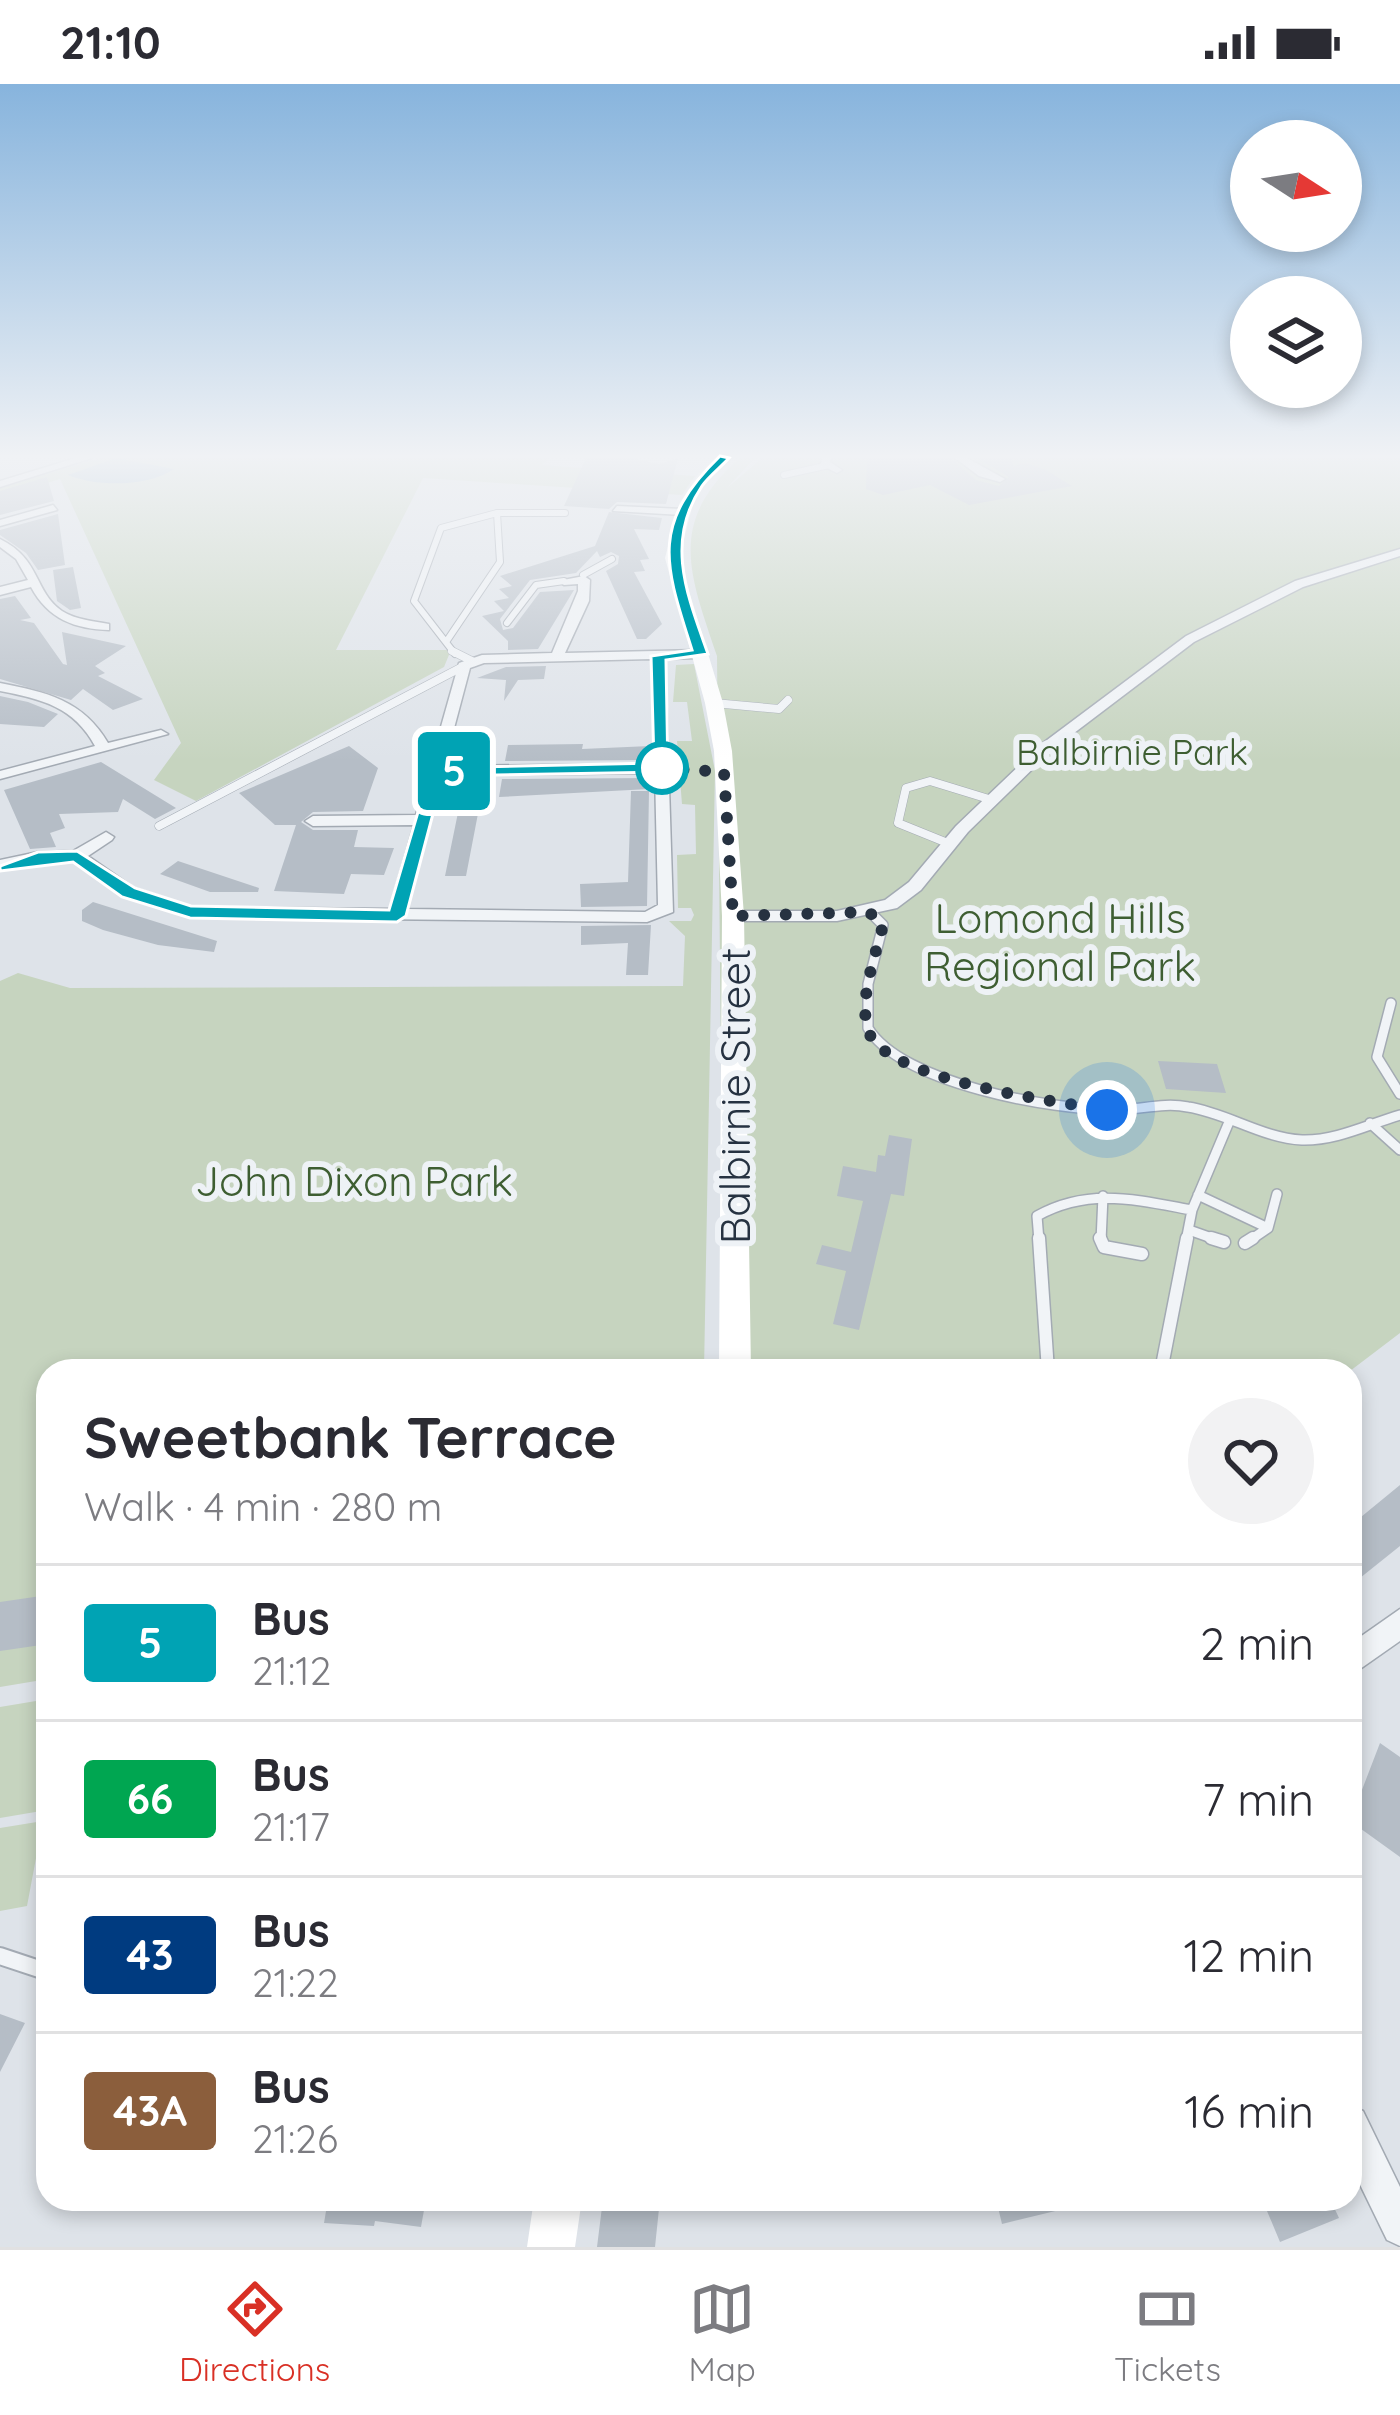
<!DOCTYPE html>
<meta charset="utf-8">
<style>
body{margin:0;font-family:Quicksand,sans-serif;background:#f2f2f3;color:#2b2b33;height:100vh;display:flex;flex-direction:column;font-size:45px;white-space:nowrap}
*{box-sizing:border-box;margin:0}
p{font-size:39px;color:#7c7c81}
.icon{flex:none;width:66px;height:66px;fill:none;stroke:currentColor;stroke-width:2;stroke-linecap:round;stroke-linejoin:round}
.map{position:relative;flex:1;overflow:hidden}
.panel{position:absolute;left:36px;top:1275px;width:1326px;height:852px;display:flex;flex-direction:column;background:#fff;border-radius:36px;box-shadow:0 6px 18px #0003}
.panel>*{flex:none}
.badge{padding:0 24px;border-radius:9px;font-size:42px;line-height:78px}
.needle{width:78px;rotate:102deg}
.tools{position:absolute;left:1230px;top:36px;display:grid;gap:24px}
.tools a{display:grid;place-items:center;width:132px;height:132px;border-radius:50%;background:#fff;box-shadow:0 6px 18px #0003;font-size:60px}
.you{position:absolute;width:60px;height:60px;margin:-30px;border:9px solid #fff;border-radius:50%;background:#1a73e8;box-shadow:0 0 0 18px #1a73e833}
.map>.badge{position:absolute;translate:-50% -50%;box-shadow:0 0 0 6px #fff}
.round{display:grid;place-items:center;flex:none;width:126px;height:126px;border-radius:63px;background:#f2f2f3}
.headline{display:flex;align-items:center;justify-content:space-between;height:204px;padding:0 48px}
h1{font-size:57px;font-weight:700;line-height:90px}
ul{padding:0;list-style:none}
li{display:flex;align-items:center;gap:36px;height:156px;padding:0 48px;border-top:3px solid #e1e1e2}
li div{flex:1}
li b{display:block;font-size:45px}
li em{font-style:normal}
li .badge{min-width:132px;font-weight:700;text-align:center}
.status{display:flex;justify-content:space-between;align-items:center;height:84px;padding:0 60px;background:#fff;direction:ltr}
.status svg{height:33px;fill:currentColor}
.tab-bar{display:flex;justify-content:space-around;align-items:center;height:168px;border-top:3px solid #e1e1e2;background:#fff;font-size:33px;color:#7c7c81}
.tab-bar a{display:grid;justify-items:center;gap:6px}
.tab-bar .on{color:#d93025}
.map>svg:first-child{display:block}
.green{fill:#c6d4bf}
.water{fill:#96b5cc}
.building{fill:#b5bdc6}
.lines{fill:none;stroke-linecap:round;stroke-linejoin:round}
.lane-far4-casing{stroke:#a3aab3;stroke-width:8}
.lane-far3-casing{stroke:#a3aab3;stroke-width:9}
.lane-far2-casing{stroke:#a3aab3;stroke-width:12}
.lane-far1-casing{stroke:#a3aab3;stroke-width:15}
.lane-casing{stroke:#a3aab3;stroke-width:20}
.street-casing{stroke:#a3aab3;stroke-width:3}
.lane-far4{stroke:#f1f4f7;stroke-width:6}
.lane-far3{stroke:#f1f4f7;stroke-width:8}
.lane-far2{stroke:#f1f4f7;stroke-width:9}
.lane-far1{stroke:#f1f4f7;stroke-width:12}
.lane{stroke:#f1f4f7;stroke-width:16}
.street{fill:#f1f4f7;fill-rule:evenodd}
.secondary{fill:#fff;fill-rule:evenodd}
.line{fill:#00a3b4;stroke:#fff;stroke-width:3}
.walk{stroke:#263241;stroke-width:12;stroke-dasharray:0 21.6}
.stop-dot{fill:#fff;stroke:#00a3b4;stroke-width:6}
.labels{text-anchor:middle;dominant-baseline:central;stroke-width:12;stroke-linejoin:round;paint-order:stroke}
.far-park-label{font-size:36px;fill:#3e5e32;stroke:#eef2f6}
.park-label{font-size:42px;fill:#3e5e32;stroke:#eef2f6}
.street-label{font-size:42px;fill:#263241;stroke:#eef2f6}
</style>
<div class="status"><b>21:10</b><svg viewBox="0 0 49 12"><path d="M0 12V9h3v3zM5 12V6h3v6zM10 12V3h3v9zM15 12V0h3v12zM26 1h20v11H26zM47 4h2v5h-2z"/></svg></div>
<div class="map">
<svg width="1400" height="2163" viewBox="0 0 1400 2163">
<rect width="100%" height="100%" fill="#dee3e9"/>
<path class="green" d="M100,374H551L541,381L695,392L682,411L423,394L336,566H451L444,583L196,717L154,696L181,659L60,395L0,414V404Z
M740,374H755L727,404L762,374H1400V1249L1350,1287H724L717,572C690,491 666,438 740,374Z
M694,580L715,687L704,1287H48V1595L0,1603V897L18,889L70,904L683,902L685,852L669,837H691L694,831L691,824H678L677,771L696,770L695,721L682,720L677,657H692L687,618H673L676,581Z
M48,1615L47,1726L0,1734V1623Z
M43,1737L27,1822L0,1827V1744Z"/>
<path class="water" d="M116,374L174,385C147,403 97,403 68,391Z"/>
<path class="building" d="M586,374H632L659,380L678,374L666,420L617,418L609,425L564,422Z
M867,374H951L976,396L999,402L1009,393L977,374H1013V382L1026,379L1046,386L1072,402L969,421L930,401L883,411L866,405Z
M47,393L54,417L0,431V407Z
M609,428L662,434L659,446L634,445L649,475L640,476L645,487L634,488L662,540L646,555H637L606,487L618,480L619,472L611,468L600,473L597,467L576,489L530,496L500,535L503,546L513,544L540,508L574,506L538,565L508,566V557L482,532L504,527L494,517L509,514L499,505L512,502L500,492L595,462Z
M58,430L65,481L38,486L26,469L0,451V446Z
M73,483L81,524L70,526L57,517L53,486Z
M15,512L31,534L20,536L34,539L63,580L67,581L62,548L126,562L95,582L105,589L98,592L143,615L113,626L83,605L71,616L0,595V515Z
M546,582L544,595L518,596L504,617L506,596L477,594L506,583Z
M0,612L28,618L58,630L44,643L0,640Z
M583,660L582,665L650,662V676L505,677L508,661Z
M349,662L378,684L363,727L313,728L301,738L313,746H358L354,763L394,764L384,791L351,790L344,810L274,807L296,741H275L239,709Z
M101,678L176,724L155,735L123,715L118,728L59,730L65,744L50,749L56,763L30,765L4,706Z
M650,694L649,705L499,713L502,695Z
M631,707H649L647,822L581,823L580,800L628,798Z
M461,714H481L466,792H445Z
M178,777L259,804L258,808H210L160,790Z
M93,818L217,857L214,868L158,861L103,846L82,837V826Z
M651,841L648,891H626L628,859L581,861V842Z
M1158,977L1217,980L1226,1009L1166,1005Z
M889,1051L912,1055L904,1112L891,1110L859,1246L833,1240L846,1187L816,1180L822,1161L851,1168L863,1117L837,1112L843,1082L876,1088L878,1071L885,1072Z
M1400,1401V1462L1350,1502V1442Z
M48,1511V1560L0,1567V1518Z
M1380,1659L1400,1673V1773L1350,1737Z
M0,1930L25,1939L0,1988Z
M328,2115H426L421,2143L375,2137L374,2142L324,2139Z
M603,2115H660L655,2163H597Z
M996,2115H1072V2123L1002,2140Z
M1262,2115H1330L1339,2134L1280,2158Z"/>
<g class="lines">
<g class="lane-far4-casing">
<path id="lane-far4" d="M784,391L829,381
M583,491L612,475
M507,539L536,501L564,497
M446,558L500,478L497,429
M455,570L414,517L441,444L497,429H565"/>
</g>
<g class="lane-far3-casing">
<path id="lane-far3" d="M452,567L474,578
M714,619L779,625L788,616
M159,742L464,582
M950,760L898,739L906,704L930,697L992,716"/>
</g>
<g class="lane-far2-casing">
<path id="lane-far2" d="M870,828L883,841L868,900V944C902,1000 1052,1026 1115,1026C1140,1026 1163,1018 1188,1023C1227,1029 1262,1054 1302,1056C1336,1057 1369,1040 1400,1031
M1391,919L1377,973L1400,1010
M1370,1039L1400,1066
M1198,1111L1268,1144
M1189,1146L1220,1157
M1039,1157L1037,1132C1089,1103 1137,1116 1192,1126
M1101,1157L1103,1112
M1186,1157L1192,1126L1229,1038
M1249,1157L1268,1144L1277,1110"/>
</g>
<g class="lane-far1-casing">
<path id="lane-far1" d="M1039,1154L1048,1287
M1100,1154L1104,1163L1142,1170
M1211,1154L1224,1158
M1245,1159L1253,1154
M1161,1287L1187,1154"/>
</g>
<g class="lane-casing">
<path id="lane" d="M0,1872L48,1888"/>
</g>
<g class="street-casing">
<path id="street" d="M76,374H92L0,403V397Z
M822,374H832L830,378L842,386L837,389L821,381Z
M955,374H967L1005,395L1000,398L979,392Z
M53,421L57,426L0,442V436Z
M617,422L682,425L687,428L682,431L613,427Z
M0,455C41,475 34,508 62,527C76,536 94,537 109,540V546C75,545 48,535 31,503L0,511V503L28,496L16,475L0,463Z
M1400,465V472L1303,503L1194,558L1053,665L968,748L921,806L897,824L837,837H733L724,832L733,827H837L885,816L909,798L956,742L1043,659L1186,552L1295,497Z
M584,492L590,496L589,517L565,569L700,566L706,570L700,574L665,575L673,828L647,838L190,833L122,812L73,777L38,778L0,786V776L38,768L73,767L106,748L114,753L112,756L88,772L134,804L191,823L390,825L414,741L313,742L305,737L313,732L416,731L459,579L482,571L552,569L578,507V500L564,501L558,497ZM652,575L655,680L444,682L470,584L484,579ZM655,689L658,821L645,828L407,825L442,691Z
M0,599C46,608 83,616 108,659L161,646L168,650L0,695V687L95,662C74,623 42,615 0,607Z
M1400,1525V1557L1350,1592V1560Z
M1350,2022L1363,2027L1400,2103V2162L1387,2156L1350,2080Z"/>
</g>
<use href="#lane-far4" class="lane-far4"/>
<use href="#lane-far3" class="lane-far3"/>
<use href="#lane-far2" class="lane-far2"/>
<use href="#lane-far1" class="lane-far1"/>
<use href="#lane" class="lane"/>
<use href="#street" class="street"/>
<path class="secondary" d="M716,374H730L709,394L693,420L679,474L723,619L732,667L744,832L751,1287H719L722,832L714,667L705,619L665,474L679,420L699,389Z
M534,2115H582L575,2163H527Z"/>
</g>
<linearGradient id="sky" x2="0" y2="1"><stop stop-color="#87b4dd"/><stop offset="0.55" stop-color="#f0f2f5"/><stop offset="1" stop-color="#f0f2f5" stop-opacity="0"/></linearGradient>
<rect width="1400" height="677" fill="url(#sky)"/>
<path class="line" d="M720,372L729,374C721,383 709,392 702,402C664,458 688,513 708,570L666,576L668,688L443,692L406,832L397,838L190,834L122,813L73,778L0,787V782L38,768L77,767L135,804L191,822L389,826L431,684L654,679L651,572L692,566C665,481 649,441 720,372Z"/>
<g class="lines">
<path class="walk" d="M662,684L724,688L733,832L869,828L883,841C876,871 856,920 870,951C893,997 1059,1018 1107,1026"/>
</g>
<circle class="stop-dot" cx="662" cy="684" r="24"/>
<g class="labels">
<g class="far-park-label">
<text x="1132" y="667">Balbirnie Park</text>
</g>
<g class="park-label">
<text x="1060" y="833">Lomond Hills<tspan x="1060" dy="48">Regional Park</tspan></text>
<text x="354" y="1096">John Dixon Park</text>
</g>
<g class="street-label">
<text transform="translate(734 1012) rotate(-90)">Balbirnie Street</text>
</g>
</g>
</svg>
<div class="tools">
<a><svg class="needle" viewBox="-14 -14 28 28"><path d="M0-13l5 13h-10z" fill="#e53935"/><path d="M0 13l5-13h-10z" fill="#7c7c81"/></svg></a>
<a><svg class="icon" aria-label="layers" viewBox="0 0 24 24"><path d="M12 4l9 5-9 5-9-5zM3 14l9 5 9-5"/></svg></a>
</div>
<div class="you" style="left:1107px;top:1026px"></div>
<b class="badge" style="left:454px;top:687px;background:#00a3b4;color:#fff">5</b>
<section class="panel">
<div class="headline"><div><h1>Sweetbank Terrace</h1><p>Walk · 4 min · 280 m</p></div><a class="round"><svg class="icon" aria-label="heart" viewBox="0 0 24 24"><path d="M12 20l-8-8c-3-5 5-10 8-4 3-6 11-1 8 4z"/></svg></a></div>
<ul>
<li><span class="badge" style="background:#00a3b4;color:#fff">5</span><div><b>Bus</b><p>21:12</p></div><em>2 min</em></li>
<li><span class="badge" style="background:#00a651;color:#fff">66</span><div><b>Bus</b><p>21:17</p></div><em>7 min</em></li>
<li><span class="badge" style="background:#003b80;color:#fff">43</span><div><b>Bus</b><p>21:22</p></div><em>12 min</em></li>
<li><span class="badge" style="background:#8b5e3c;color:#fff">43A</span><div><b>Bus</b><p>21:26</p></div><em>16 min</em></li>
</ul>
</section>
</div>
<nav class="tab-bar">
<a class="on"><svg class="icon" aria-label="directions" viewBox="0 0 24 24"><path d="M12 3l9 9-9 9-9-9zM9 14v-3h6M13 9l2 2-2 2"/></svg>Directions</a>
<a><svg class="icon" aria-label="map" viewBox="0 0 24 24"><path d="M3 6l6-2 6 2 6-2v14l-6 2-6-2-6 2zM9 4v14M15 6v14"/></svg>Map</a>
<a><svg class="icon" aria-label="tickets" viewBox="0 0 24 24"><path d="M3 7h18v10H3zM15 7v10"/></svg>Tickets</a>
</nav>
